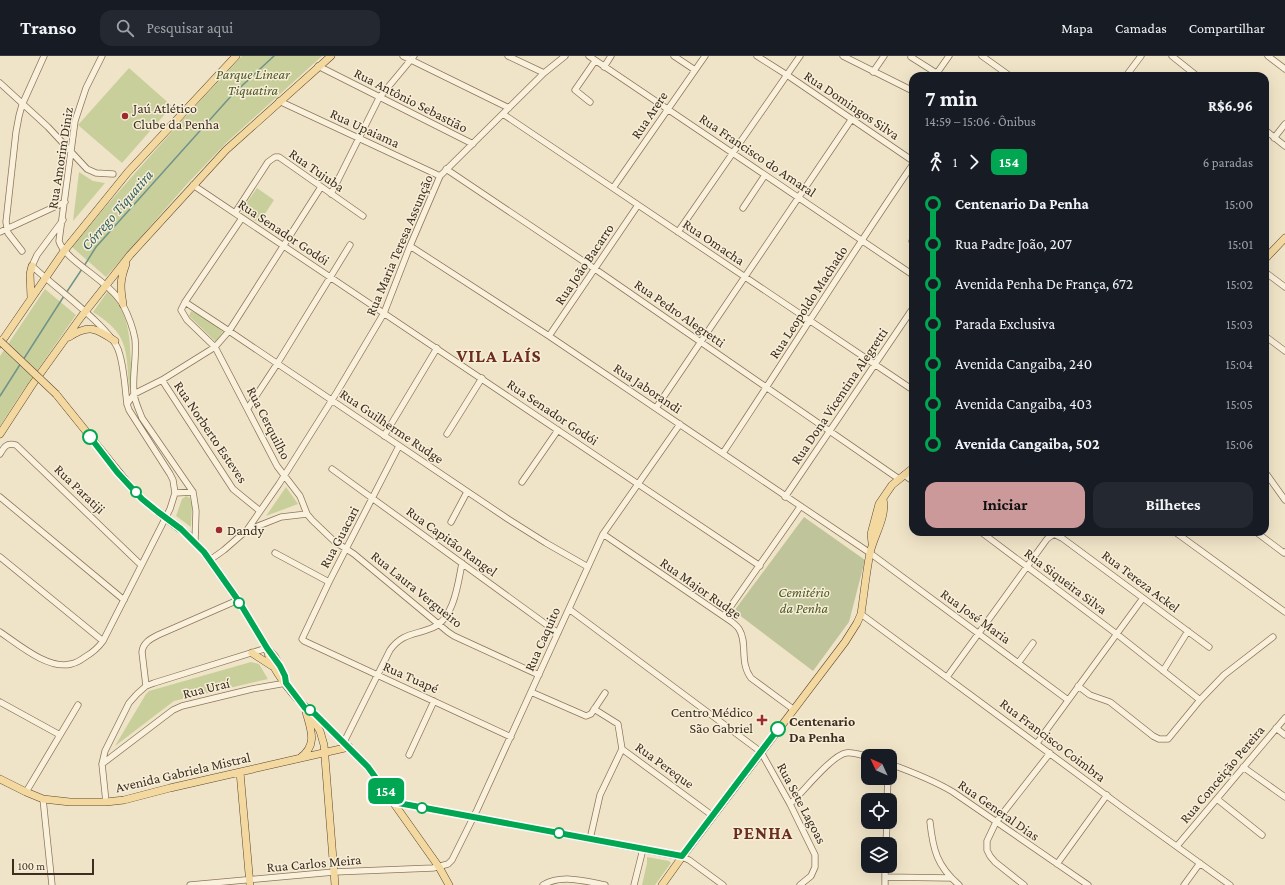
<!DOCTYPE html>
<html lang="pt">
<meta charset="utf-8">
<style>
body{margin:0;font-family:"Crimson Pro",serif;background:#242831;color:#f1f3f6;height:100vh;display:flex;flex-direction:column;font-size:15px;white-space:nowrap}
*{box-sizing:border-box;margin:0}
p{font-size:13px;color:#9ea1a6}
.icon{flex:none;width:22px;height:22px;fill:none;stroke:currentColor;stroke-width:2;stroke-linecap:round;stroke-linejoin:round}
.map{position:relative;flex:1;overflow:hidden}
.sheet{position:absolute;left:909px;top:16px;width:360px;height:464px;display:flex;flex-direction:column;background:#171b24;border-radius:12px;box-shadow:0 4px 16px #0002}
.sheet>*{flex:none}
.badge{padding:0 8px;border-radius:6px;font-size:14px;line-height:26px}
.needle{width:26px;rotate:314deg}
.buttons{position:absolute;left:861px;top:693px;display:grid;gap:8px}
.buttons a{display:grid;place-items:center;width:36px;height:36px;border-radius:8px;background:#171b24;box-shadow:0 4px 16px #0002;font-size:20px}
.scale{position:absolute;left:12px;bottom:10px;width:82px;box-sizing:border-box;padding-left:4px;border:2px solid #3d2e20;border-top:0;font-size:11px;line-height:14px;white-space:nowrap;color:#3d2e20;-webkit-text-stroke:3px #f7eed8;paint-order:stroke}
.map>.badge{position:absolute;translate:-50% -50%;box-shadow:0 0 0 2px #fff}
.legs{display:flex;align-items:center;gap:6px;height:44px;padding:0 16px;font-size:13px}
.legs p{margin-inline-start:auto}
.headline{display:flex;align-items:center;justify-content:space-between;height:68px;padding:0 16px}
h1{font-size:22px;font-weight:700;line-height:30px}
.button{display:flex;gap:8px;margin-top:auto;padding:8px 16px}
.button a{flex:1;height:46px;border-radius:12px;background:#cc999b;color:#111;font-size:16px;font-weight:700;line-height:46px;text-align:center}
.button a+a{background:#242831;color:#f1f3f6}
ul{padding:0 16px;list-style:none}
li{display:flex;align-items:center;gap:14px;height:40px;font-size:15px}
li i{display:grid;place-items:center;width:6px;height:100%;margin:0 5px;background:currentColor}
li i::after{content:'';width:10px;height:10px;margin:-5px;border:3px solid;border-radius:50%;background:#171b24}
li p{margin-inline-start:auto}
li:first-child i{background:linear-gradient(#0000 50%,currentColor 0)}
li:last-child i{background:linear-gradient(currentColor 50%,#0000 0)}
header{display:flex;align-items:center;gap:24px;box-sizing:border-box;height:56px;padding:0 20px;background:#171b24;border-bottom:1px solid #363941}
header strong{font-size:19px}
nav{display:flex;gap:22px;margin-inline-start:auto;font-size:14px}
.search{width:280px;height:36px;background:#242831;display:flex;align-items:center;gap:10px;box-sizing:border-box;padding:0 14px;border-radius:12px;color:#9ea1a6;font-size:15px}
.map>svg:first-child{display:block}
.green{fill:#c9cf9b}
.cemetery{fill:#bfc49a}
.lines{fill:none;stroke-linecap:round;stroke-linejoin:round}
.stream{stroke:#6f938a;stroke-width:1.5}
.minor-casing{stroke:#8d765c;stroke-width:7}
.major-casing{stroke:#5b4430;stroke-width:8}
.minor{stroke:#faf1dc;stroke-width:5.5}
.major{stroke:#f3d9a0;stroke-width:7}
.major-bridge-casing{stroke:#5b4430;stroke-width:8;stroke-linecap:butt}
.major-bridge{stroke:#f3d9a0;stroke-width:7}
.line-1-casing{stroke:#fff;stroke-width:9}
.line-1{stroke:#00a651;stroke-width:6}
.poi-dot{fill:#9e2a2b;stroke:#f7eed8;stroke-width:1.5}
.stop-1-dot{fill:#fff;stroke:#00a651;stroke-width:2}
.labels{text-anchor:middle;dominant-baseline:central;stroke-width:3;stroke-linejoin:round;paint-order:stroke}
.park-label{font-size:14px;font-style:italic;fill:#4d5a26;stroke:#f7eed8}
.street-label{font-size:14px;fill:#3d2e20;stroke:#f7eed8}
.poi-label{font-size:14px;fill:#3d2e20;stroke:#f7eed8;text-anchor:start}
.stop-label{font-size:14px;font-weight:bold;fill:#3d2e20;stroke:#f7eed8;text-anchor:start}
.water-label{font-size:15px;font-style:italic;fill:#2f5d5a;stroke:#f7eed8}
.district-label{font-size:18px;font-weight:bold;letter-spacing:1px;fill:#6b2e1e;stroke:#f7eed8}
</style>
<header>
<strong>Transo</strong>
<div class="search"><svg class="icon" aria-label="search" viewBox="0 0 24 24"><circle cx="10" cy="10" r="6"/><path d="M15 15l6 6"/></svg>Pesquisar aqui</div>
<nav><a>Mapa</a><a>Camadas</a><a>Compartilhar</a></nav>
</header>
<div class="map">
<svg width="1285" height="829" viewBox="0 0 1285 829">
<rect width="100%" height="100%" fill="#f0e4c8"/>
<path class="green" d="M242,0H322L226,87L187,128L106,221L72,191C126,125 184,62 242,0Z
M129,12L172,50L122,107L78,69Z
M79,116L93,125L105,127L73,165Z
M257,132L274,144L259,167L241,155Z
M45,233L76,259L20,339L0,370V300Z
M108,235C129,257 130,280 131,308C132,316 134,325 132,333H130L129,330C126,292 128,278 93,256Z
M191,255L208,263L223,276L216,286L189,260Z
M286,431L298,448L266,460Z
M186,440L190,442L192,449L191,471L176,460L182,443Z
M251,606L259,608L268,623L174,645L115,690L146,638L149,635Z
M647,801L669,805L671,807L655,829H642L647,807Z"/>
<path class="cemetery" d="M804,461L865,504L849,566L813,615L734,555Z"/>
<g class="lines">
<path class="stream" d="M84,210L96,191L232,39L274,0
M66,237L82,213
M23,304L64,240
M0,340L21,307"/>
<g class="minor-casing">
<path id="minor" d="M102,0L86,32L75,65L59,185C64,204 111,226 123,249C128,259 133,272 135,283C137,301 132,320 134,338C135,346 139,354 142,362L193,436L196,455L195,485
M403,0L509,52
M508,0L544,17
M589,0L913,219
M674,0L695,14
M757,0L787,19L913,105
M843,0L913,35
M982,0L1010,20
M1172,0L1197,20
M1268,0L1285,13
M911,1L941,20
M318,10L473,88
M604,11L611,0
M873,16L884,0
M937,17L949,0
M1126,20L1141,0
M0,27L48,71L87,113L96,117L113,118
M279,45L440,120
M590,46L575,34L595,5
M503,58L913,334
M1265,74L1285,90
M1274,82L1285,68
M446,113L595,213L899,423
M193,129L760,510
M613,132L705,0
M331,138L379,42L414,0
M743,152L765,119
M235,157L268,106L275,101H279L363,160
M242,162L185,246L181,254L187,264L215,291L277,410L300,440L307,458L312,464L334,485L354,498L448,576L454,580L539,619
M0,176L65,146
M678,176L800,0
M912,185L913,183
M410,190L549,280L870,497L1068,644
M22,195L8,177L6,166L16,76L19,60L22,49L44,0
M1265,216L1285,231
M185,246L229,275L508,463L546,487L588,511
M549,280L638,149
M1265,280L1285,295
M162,324L233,433L260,455
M127,348L134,338L162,324L215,291L229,275L321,131
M248,352L277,308L350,189
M656,352L851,64
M447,378L482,322
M384,380L437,292
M399,390L329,526L302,583L304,585L511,681
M723,397C787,301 848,203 913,108
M0,398C4,391 7,386 16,389L141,509
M332,413L558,577
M1265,416L1285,444
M904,419L913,425
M522,426L558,374
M175,437L193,436
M0,441L124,544
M785,441L913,252
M451,466L467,436
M248,474L281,461L307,458
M981,476L1118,579L1200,644
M1175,476L1285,556
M1256,476L1284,497L1285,496
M603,478L732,566C734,568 737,570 739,573C748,587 739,606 751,622L793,653
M275,497L329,526
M0,501L103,585
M210,504L224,494L247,474L279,428L337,336L384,257L410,190L440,120L544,17L565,0
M569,553L761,696L790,748L815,799V811L811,820L800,829
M861,558L1122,751L1230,829
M724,560L800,451
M0,576C18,588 48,614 71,608C76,607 81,604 85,601C92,597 98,592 103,585L170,453L175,437L173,424L170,418L129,354L127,348C125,332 124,311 119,296C113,273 52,229 32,210L37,199L63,164
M1019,606L1033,587
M1163,615L1188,575
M947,621L1047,483L1054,478L1062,482L1209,591
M146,630L142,596C143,587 150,583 158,579L238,544
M1078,630L1090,639L1110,646L1153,680L1159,683H1168L1200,644L1224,619L1273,581
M531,636L586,660L591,658L605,637
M0,646L60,679
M594,653L618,668L622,693
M1276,672L1285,679
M344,686L390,594C402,577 415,579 432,572C454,563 458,528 462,507
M1037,687L1143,542
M622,693L713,760
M409,699L434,645
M102,708L173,654L182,650L252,633L286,627
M890,708C912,716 933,724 953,736L1088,829
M1243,711L1285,741
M26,736L78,649
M43,743L52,829
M1217,743L1262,779
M887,744L888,722
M106,746L102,708L105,695L129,647L137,638L146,630L154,627L267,592
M393,746L682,801L689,804L723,829
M790,748C802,737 832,699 846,697C853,696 861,699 868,701
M930,766C933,794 937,810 959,829
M590,783L600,739L622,693
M886,788L887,766
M1177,790L1285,662
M1057,808L1107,739
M885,821L950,822
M190,829L334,816L433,812L448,808L452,804L477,754L603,478L680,368
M543,829C562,818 585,825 605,829
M634,829L643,793
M885,829V810
M1024,829L995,806L990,800L987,794V785L996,766L1050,697
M1184,829L1200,807"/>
</g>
<g class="major-casing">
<path id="major" d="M1265,203L1285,182
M31,242L30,218L32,210
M123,248C120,231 120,224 126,208
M69,281C89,268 96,272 115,285
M0,288L64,195L128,116L236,0
M56,338L130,430L142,443L158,456L188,479L204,496L238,544L267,592L275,601L285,620L286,627
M0,378L32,329L81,261L130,199L226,94L331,0
M872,487L871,478L879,448L892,429L913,412
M267,593C270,612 298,648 315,658L368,711L439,811L449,829
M252,597L272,610
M308,655L320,675L324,689L335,829
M300,702C318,689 311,674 306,656
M240,716L250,829
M0,723L26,736L43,743L70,746H106L124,744L170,732L349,691
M662,829L682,801L845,586L857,567L861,558C864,538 866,517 870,497C874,479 887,461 883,443"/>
</g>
<use href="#minor" class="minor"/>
<use href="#major" class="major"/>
<g class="major-bridge-casing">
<path id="major-bridge" d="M0,285L56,338"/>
</g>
<use href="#major-bridge" class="major-bridge"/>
</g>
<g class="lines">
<g class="line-1-casing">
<path id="line-1" d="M90,381L117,416L142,443L158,456L181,473L204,496L238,544L267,592L280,610L285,620L286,627L305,652L315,658L368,711L393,746L682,800L778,673"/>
</g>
<use href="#line-1" class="line-1"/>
</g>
<g class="poi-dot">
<circle cx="125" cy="60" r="4"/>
<circle cx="219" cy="474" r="4"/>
<path d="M760 658h4v4h4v4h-4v4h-4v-4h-4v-4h4z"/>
</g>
<g class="stop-1-dot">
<circle cx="90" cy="381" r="7"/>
<circle cx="136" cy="436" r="5"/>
<circle cx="239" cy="547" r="5"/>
<circle cx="310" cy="654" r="5"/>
<circle cx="778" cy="673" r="7"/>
<circle cx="422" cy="752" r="5"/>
<circle cx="559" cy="777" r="5"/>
</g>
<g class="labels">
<g class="park-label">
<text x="253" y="18">Parque Linear<tspan x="253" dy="16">Tiquatira</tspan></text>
<text x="804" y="536">Cemitério<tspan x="804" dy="16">da Penha</tspan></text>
</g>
<g class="street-label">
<text transform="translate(411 44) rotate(27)">Rua Antônio Sebastião</text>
<text transform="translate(852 49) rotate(34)">Rua Domingos Silva</text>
<text transform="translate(649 59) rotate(-56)">Rua Arere</text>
<text transform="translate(365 72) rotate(25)">Rua Upaiama</text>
<text transform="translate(758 99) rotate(34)">Rua Francisco do Amaral</text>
<text transform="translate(60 102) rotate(-81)">Rua Amorim Diniz</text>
<text transform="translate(317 114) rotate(35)">Rua Tujuba</text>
<text transform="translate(284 176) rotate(34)">Rua Senador Godói</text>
<text transform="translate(714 186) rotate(34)">Rua Omacha</text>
<text transform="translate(399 189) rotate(-67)">Rua Maria Teresa Assunção</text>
<text transform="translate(584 208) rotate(-56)">Rua João Bacarro</text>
<text transform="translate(808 246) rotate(-57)">Rua Leopoldo Machado</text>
<text transform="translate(680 257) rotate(35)">Rua Pedro Alegretti</text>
<text transform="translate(648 332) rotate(34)">Rua Jaborandi</text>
<text transform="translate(839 340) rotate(-56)">Rua Dona Vicentina Alegretti</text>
<text transform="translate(553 356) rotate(34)">Rua Senador Godói</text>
<text transform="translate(269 367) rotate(63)">Rua Cerquilho</text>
<text transform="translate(392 370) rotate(34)">Rua Guilherme Rudge</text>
<text transform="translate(211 376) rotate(56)">Rua Norberto Esteves</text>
<text transform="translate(80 433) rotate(44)">Rua Paratiji</text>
<text transform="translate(339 481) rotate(-62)">Rua Guacari</text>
<text transform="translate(452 485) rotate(36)">Rua Capitão Rangel</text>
<text transform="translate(1066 525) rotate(37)">Rua Siqueira Silva</text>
<text transform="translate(1141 525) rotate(37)">Rua Tereza Ackel</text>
<text transform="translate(701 532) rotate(35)">Rua Major Rudge</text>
<text transform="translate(417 533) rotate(39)">Rua Laura Vergueiro</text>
<text transform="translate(976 560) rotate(36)">Rua José Maria</text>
<text transform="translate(542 583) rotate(-66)">Rua Caquito</text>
<text transform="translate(411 621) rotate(24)">Rua Tuapé</text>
<text transform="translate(206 632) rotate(-14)">Rua Uraí</text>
<text transform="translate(1053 684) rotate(37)">Rua Francisco Coimbra</text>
<text transform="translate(665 709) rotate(36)">Rua Pereque</text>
<text transform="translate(183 716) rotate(-13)">Avenida Gabriela Mistral</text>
<text transform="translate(1222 718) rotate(-50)">Rua Conceição Pereira</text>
<text transform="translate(802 747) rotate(62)">Rua Sete Lagoas</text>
<text transform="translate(999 754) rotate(35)">Rua General Dias</text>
<text transform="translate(314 807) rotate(-5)">Rua Carlos Meira</text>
</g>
<g class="poi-label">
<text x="133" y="52">Jaú Atlético<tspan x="133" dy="16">Clube da Penha</tspan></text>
<text x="227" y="474">Dandy</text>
<text x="753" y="656" text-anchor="end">Centro Médico<tspan x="753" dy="16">São Gabriel</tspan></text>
</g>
<g class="stop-label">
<text x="789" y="665">Centenario<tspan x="789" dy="16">Da Penha</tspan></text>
</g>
<g class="water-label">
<text transform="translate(117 154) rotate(-49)">Córrego Tiquatira</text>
</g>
<g class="district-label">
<text x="499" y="300">VILA LAÍS</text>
<text x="763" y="777">PENHA</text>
</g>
</g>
</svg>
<div class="buttons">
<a><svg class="needle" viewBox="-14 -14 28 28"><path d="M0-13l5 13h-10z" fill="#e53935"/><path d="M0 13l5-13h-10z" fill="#9ea1a6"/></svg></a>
<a><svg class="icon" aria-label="locate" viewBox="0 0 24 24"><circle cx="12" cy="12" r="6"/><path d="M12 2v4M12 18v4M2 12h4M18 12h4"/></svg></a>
<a><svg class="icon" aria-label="layers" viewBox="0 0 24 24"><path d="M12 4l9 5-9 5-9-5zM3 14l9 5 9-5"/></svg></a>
</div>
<div class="scale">100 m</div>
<b class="badge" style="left:386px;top:735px;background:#00a651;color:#fff">154</b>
<section class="sheet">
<div class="headline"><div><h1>7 min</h1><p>14:59 – 15:06 · Ônibus</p></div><b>R$6.96</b></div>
<div class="legs"><svg class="icon" aria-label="walk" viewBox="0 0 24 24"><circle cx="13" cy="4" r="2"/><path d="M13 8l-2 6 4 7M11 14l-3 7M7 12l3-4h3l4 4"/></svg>1<svg class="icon" aria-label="forward" viewBox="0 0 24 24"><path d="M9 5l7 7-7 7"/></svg><b class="badge" style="background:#00a651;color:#fff">154</b><p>6 paradas</p></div>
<ul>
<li><i style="color:#00a651"></i><b>Centenario Da Penha</b><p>15:00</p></li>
<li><i style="color:#00a651"></i><span>Rua Padre João, 207</span><p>15:01</p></li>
<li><i style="color:#00a651"></i><span>Avenida Penha De França, 672</span><p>15:02</p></li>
<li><i style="color:#00a651"></i><span>Parada Exclusiva</span><p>15:03</p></li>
<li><i style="color:#00a651"></i><span>Avenida Cangaiba, 240</span><p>15:04</p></li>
<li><i style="color:#00a651"></i><span>Avenida Cangaiba, 403</span><p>15:05</p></li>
<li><i style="color:#00a651"></i><b>Avenida Cangaiba, 502</b><p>15:06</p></li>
</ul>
<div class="button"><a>Iniciar</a><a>Bilhetes</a></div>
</section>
</div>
